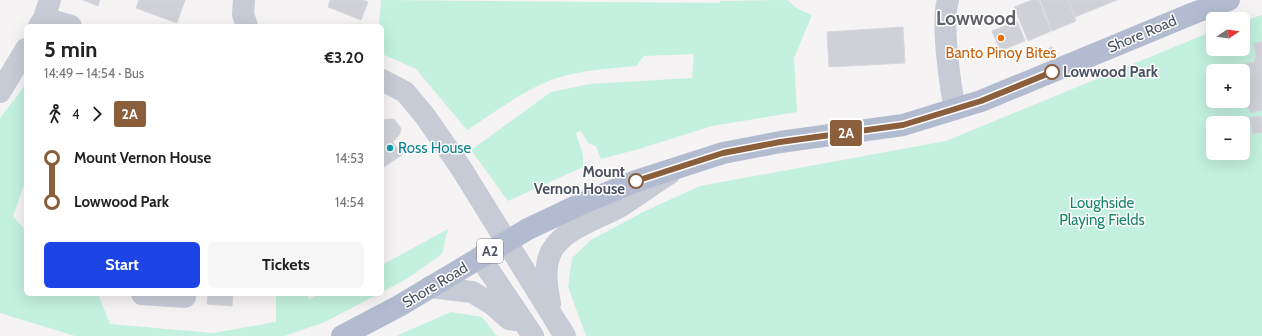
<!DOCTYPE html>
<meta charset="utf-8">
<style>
body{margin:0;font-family:Cabin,sans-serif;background:#f6f6f6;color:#222;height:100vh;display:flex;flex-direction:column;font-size:15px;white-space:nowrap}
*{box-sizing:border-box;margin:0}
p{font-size:13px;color:#767676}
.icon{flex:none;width:22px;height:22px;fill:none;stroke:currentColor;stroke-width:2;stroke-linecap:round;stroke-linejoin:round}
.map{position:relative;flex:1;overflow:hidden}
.panel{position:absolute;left:24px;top:24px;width:360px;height:272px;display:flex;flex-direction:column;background:#fff;border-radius:6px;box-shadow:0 4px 16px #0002}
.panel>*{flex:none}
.badge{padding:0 8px;border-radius:3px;font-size:14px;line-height:26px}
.needle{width:26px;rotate:77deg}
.fabs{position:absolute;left:1206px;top:12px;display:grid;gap:8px}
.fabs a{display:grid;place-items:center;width:44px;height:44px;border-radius:6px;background:#fff;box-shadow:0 4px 16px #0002;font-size:20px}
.map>.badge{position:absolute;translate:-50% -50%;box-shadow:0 0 0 2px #fff}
.legs{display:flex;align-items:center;gap:6px;height:44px;padding:0 20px;font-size:13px}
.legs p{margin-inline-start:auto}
.summary{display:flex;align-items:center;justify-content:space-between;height:68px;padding:0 20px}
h1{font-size:22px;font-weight:800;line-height:30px}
.cta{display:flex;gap:8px;margin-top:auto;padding:8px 20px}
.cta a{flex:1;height:46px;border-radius:6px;background:#1d44e4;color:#fff;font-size:16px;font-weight:800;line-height:46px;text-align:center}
.cta a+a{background:#f6f6f6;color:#222}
ul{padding:0 20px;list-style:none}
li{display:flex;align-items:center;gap:14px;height:44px;font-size:15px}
li i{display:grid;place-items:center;width:6px;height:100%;margin:0 5px;background:currentColor}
li i::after{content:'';width:10px;height:10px;margin:-5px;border:3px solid;border-radius:50%;background:#fff}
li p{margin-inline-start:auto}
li:first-child i{background:linear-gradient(#0000 50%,currentColor 0)}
li:last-child i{background:linear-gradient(currentColor 50%,#0000 0)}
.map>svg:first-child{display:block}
.green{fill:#c3f0df;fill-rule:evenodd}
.building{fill:#cfd1d7;stroke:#d7d7de}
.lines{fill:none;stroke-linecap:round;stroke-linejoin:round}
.minor{stroke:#c7cbd6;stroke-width:22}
.major{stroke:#b3bbd0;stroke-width:22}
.line-1-casing{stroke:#fff;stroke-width:9}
.line-1{stroke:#8b5e3c;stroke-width:6}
.food-dot{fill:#e8710a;stroke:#fff;stroke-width:1.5}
.stop-1-dot{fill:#fff;stroke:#8b5e3c;stroke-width:2}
.culture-dot{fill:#0f9aa8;stroke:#fff;stroke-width:1.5}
.labels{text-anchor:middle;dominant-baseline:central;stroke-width:3;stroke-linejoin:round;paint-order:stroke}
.shield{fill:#fff;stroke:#808490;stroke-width:1}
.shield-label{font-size:14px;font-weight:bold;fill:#4a5060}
.street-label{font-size:15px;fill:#4a5060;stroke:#fff}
.food-label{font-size:15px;fill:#c56008;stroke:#fff}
.stop-label{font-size:15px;font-weight:bold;fill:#4a5060;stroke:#fff;text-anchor:start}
.culture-label{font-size:15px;fill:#0d838f;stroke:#fff;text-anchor:start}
.park-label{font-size:15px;fill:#198468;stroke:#fff}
.district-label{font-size:19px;font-weight:bold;fill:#5f6167;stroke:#fff}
</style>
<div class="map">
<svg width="1262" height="336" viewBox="0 0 1262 336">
<rect width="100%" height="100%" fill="#f5f3f3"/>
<path class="green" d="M381,0L719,3L720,1L787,0L798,9L812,15L794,58L797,112L712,126L639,149L601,159L596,146L588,143L581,131L576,133L583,155V167L508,201L471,150L551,92L590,84L692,78L694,54L644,56L636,66C608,69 578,70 551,80C522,91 494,113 467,130L416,69L382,54V26H379Z
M1262,15V336H586L568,287L572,258L591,240L643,212L700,186L946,141L1213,31V49H1243V21ZM1213,71H1243V101H1213ZM1213,123H1243V153H1213Z
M26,84V180L13,216L26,231V294H98L110,324L213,333L276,322V294H308L309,299L320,294H378L325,322L284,336H75L0,313V118Z
M448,229L442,254L408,278L382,292V265Z
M451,312L482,317L497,336H396Z"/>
<path class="building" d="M83,0H100L98,6Z
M139,0H185L177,23L136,8Z
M330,0H363L368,2L361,20L328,7Z
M1032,0H1039L1051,31L1028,41L1014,7Z
M1040,0H1068L1076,21L1052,31Z
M1068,0H1117L1075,17Z
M1017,21L1025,41L1000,51L992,31Z
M903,27L905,63L829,67L827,32Z
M1262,42V110L1250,113L1243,84V71H1240L1239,65L1254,62L1256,57L1254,43Z
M1052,47L1054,50L1044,55L1043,51Z
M1261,116L1262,132L1253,134L1249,118Z
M388,119H394L401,128L400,134L393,142L402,155L382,168V120Z
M208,294H233L232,306L207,304Z"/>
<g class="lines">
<path class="minor" d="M244,0L243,14L247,26
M948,0C941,22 950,85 955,109
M44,18L71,26
M39,26L44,18L50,0
M382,80L405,92L425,116L461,168L565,336
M0,92L26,49
M480,257L533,336
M430,287L472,292L492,304L509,319L523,321
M142,294L185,297V294
M550,304C547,287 543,266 552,250C566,227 599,219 621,206C637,196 653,184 669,174"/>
<path class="major" d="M342,336L399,306L528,229L583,203L636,181L723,153L780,142L903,125L981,101L1194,13L1229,0"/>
</g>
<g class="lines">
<g class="line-1-casing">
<path id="line-1" d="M636,181L723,153L780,142L903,125L981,101L1052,72"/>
</g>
<use href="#line-1" class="line-1"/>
</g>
<circle class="food-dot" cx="1001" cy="38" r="4"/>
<g class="stop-1-dot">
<circle cx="1052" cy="72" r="7"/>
<circle cx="636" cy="181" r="7"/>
</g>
<circle class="culture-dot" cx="390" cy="148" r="4"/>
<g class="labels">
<rect class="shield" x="477" y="239" width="26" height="24" rx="3"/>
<g class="shield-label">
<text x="490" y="251">A2</text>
</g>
<g class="street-label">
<text transform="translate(1142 34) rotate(-23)">Shore Road</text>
<text transform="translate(435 285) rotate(-31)">Shore Road</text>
</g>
<g class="food-label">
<text x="1001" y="53">Banto Pinoy Bites</text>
</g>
<g class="stop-label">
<text x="1063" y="72">Lowwood Park</text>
<text x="625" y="172" text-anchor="end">Mount<tspan x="625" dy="17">Vernon House</tspan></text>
</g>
<g class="culture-label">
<text x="398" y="148">Ross House</text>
</g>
<g class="park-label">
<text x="1102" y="203">Loughside<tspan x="1102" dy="17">Playing Fields</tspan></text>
</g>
<g class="district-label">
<text x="976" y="18">Lowwood</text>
</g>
</g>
</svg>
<div class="fabs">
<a><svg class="needle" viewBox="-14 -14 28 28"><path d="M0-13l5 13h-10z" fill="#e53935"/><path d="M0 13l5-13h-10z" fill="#767676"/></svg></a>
<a>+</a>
<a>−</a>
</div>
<b class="badge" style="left:846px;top:133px;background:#8b5e3c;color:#fff">2A</b>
<section class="panel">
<div class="summary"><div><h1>5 min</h1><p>14:49 – 14:54 · Bus</p></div><b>€3.20</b></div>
<div class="legs"><svg class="icon" aria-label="walk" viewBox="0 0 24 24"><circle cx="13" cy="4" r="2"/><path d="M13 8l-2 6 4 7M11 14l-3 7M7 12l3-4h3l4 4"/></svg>4<svg class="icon" aria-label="forward" viewBox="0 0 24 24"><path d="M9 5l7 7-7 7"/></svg><b class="badge" style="background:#8b5e3c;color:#fff">2A</b></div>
<ul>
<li><i style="color:#8b5e3c"></i><b>Mount Vernon House</b><p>14:53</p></li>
<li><i style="color:#8b5e3c"></i><b>Lowwood Park</b><p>14:54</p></li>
</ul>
<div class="cta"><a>Start</a><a>Tickets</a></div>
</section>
</div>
